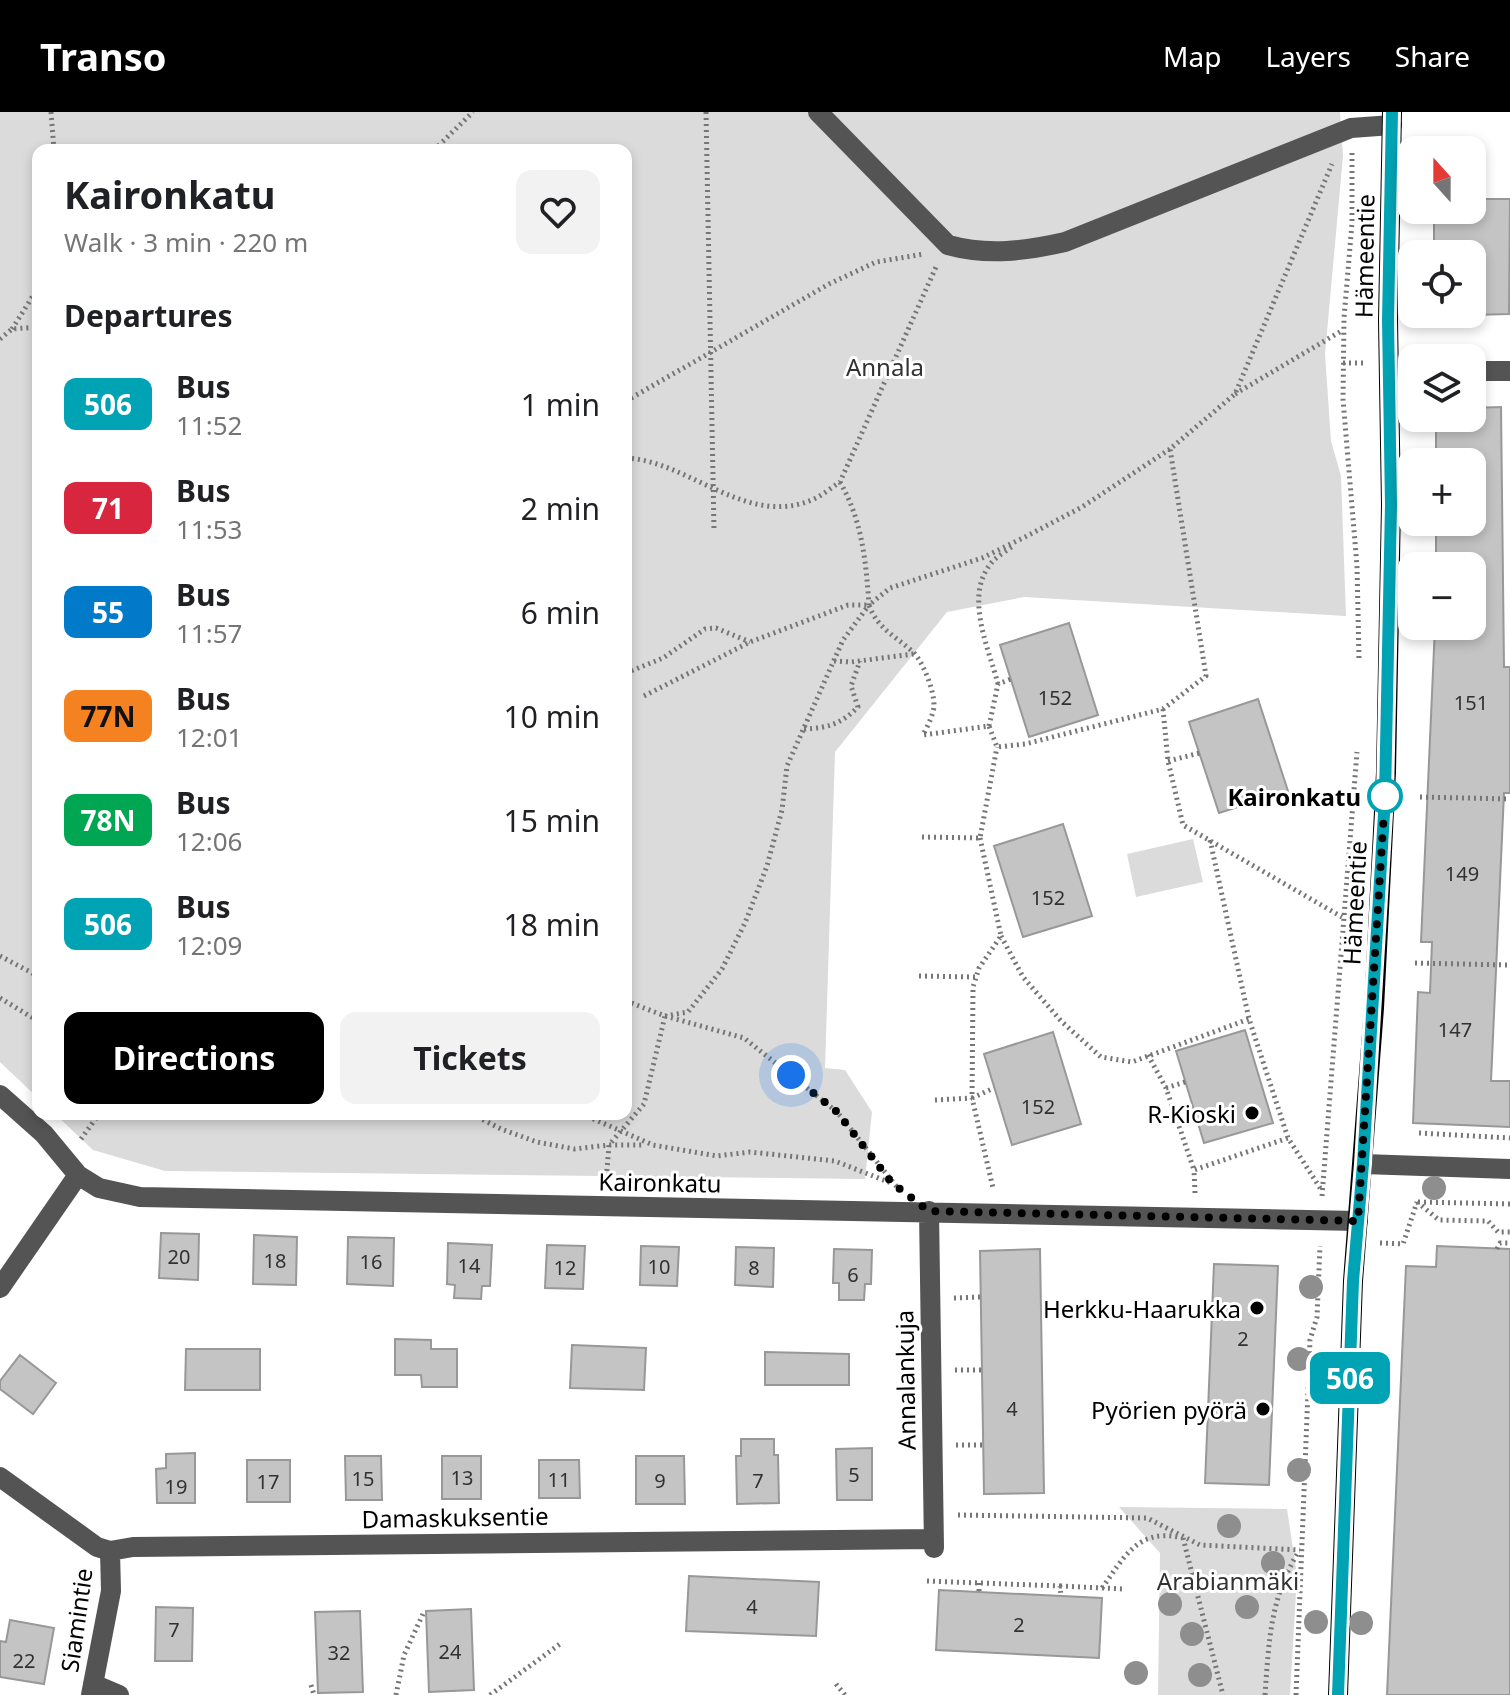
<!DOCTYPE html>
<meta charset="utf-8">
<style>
body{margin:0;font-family:"Noto Sans",sans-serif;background:#f2f2f2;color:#202124;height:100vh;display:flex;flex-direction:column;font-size:30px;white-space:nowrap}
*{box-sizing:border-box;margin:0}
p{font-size:26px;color:#757577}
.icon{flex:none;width:44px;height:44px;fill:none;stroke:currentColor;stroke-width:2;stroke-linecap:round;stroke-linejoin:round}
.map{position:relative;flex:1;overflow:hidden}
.side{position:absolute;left:32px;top:32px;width:600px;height:976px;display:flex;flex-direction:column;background:#fff;border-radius:16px;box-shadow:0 4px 12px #0003}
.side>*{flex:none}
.badge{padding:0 16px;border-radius:12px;font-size:28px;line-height:52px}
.needle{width:52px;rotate:339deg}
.fabs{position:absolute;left:1398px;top:24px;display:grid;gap:16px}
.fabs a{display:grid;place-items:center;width:88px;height:88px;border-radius:16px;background:#fff;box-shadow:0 4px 12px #0003;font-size:40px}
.you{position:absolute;width:40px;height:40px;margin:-20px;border:6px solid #fff;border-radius:50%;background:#1a73e8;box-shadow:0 0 0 12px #1a73e833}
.map>.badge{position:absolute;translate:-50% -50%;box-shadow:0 0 0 4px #fff}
h2{padding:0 32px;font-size:30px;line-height:72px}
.round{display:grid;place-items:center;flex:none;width:84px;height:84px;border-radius:16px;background:#f2f2f2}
.headline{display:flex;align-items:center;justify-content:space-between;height:136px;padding:0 32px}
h1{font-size:38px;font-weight:700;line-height:60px}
.action{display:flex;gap:16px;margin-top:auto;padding:16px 32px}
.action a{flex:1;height:92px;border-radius:16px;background:#000;color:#fff;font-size:32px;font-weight:700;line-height:92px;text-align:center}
.action a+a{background:#f2f2f2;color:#202124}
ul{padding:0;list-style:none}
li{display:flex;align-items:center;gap:24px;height:104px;padding:0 32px}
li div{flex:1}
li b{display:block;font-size:30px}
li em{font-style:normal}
li .badge{min-width:88px;font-weight:700;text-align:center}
header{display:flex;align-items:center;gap:48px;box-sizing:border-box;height:112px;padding:0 40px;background:#000;color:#fff}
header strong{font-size:38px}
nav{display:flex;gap:44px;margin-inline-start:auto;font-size:28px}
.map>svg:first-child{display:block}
.green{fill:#dbdbdb}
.building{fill:#c4c4c4;stroke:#989898;stroke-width:2}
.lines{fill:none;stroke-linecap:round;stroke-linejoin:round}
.path{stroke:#767676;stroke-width:5;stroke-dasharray:2 4;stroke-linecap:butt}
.minor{stroke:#545454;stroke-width:20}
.major{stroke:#000;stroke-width:20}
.tree{fill:#8e8e8e}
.line-casing{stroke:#fff;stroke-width:18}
.line{stroke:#00a3b4;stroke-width:12}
.walk{stroke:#000;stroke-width:8;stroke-dasharray:0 14.4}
.stop-dot{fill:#fff;stroke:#00a3b4;stroke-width:4}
.poi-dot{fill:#000;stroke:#fff;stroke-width:3}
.labels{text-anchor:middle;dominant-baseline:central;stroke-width:6;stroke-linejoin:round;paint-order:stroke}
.number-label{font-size:20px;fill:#313131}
.street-label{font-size:24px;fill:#000;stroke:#fff}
.park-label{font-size:24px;fill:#323232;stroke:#fff}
.stop-label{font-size:24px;font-weight:bold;fill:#000;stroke:#fff;text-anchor:end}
.poi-label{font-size:24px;fill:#000;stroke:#fff;text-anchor:end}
</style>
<header>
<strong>Transo</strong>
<nav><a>Map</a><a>Layers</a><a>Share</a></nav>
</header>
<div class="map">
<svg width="1510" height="1583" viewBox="0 0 1510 1583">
<rect width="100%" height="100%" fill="#fff"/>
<path class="green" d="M0,0H1340L1343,44L1325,242L1331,329L1341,364L1346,504L1024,485L947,500L835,640L825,956L845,958L872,1000L865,1067L165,1059L93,1038L55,1002H626V38H38V986L0,950Z
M1193,727L1203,770L1136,785L1127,742Z
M1119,1395L1287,1397L1297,1463L1290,1583H1158L1160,1441Z"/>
<path class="building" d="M1472,87H1510L1509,202L1472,203V142H1434V98H1472Z
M1501,295L1504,555H1510V681H1504L1491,969H1510V1015L1413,1011L1418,880L1430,881L1432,830H1421L1435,514H1472V454H1436V410H1472V350H1436V306H1472V296Z
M1069,511L1098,603L1029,625L1000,533Z
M1258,587L1288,679L1219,701L1189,610Z
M1063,712L1092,804L1023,825L994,734Z
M1245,918L1273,1011L1204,1031L1176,939Z
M1053,920L1081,1012L1012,1033L984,942Z
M161,1121L199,1122L198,1168L159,1166Z
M254,1123L297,1125L296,1173L253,1172Z
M348,1125L394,1126L393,1174L347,1172Z
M448,1131L492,1133L490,1174H482L481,1187L454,1186L455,1173L447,1172Z
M547,1133L585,1134L583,1177L545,1176Z
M641,1134L679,1135L677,1174L640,1173Z
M1437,1134L1510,1137V1583H1387L1406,1154L1436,1155Z
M736,1135L774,1136L773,1175L735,1173Z
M834,1137L872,1138L871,1172H865L864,1188H839V1171H833Z
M1040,1137L1044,1381L984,1382L980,1139Z
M1214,1152L1278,1154L1269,1373L1205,1371Z
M395,1227L431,1228V1237H457V1275H422L421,1263H395Z
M572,1233L646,1236L644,1278L570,1276Z
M186,1237H260V1278H185Z
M765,1240L849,1242V1273H765Z
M20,1243L56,1271L33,1302L0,1277V1269Z
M741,1327H774V1343H778L779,1391L737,1392L736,1344H741Z
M872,1336V1388H837L836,1337Z
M195,1341V1391H157L156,1357L166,1356V1342Z
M345,1344H381L382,1388H346Z
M442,1344H481V1387H442Z
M636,1344H684L685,1392H636Z
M247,1348H290V1390H247Z
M539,1348H579L580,1386H539Z
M689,1464L819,1470L816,1524L686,1519Z
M939,1478L1102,1486L1099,1546L936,1538Z
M156,1495L193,1496L192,1549H155Z
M471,1497L474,1578L429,1580L426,1499Z
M360,1499L363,1580L318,1581L315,1500Z
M10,1508L54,1516L44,1572L0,1565V1529L6,1530Z"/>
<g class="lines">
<path class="path" d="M51,0L54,38
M706,0L714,418
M434,38L473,0
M1352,41V111L1344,206L1343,287L1357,454L1359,546
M12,217L38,176
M0,227L12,217L38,215
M1343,251H1366
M1235,282L1343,218
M626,289L829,172L876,150L924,142
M1170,337L1082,395L1025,425L982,446L890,476L869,493C877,516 895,524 912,539C923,549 934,578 934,593C934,602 927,615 923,623L989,614L997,635L1025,632L1163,597L1206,564L1170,337L1235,282L1332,52
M626,346C690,349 747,417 814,387C823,383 832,375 840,370L936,155
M834,549L851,550L914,542
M626,561L663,546L705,517L716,516L750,530
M998,572C988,534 963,482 993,449C999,443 1008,438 1014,433
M644,584L750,530L848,493H869
M1163,597L1168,649L1183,713L1342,805
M989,614L998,572L1011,567
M804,617C828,616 841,612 858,595L851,574L860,549
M1168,649L1200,641
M1420,685L1510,687
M922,725L980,726L997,635
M980,726L1001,824L979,856L973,875L972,986L994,976
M1210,728L1249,907L1288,1026
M1001,824L1023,865L1061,909L1101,945L1132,950L1249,907
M0,844L38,864
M1415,851L1510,853
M919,864L976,865
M0,886L38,909
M626,889L665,904L744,926L837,1000L897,1075
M665,904L688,900L722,857L745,811L767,754L782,698L787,654L843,528L869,493C866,449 862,408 840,370
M1148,943L1166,976L1194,1058
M1166,976L1185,970
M935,988L972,986L993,1076
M472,1002L501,1017L537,1030L574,1037L609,1033H644
M582,1002L653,1033L717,1044L750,1040L835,1049L891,1071
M1419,1021L1510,1026
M81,1027L99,1002
M606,1071L609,1033L644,992L665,904
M1195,1081L1194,1058L1288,1026L1322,1079
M1322,1084L1357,640
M1417,1090L1439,1108L1488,1109L1498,1120H1510
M1418,1090L1510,1092
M1380,1131L1403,1132L1417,1090
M1497,1137L1500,1131H1510
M954,1186L981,1185
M955,1258H982
M956,1333H983
M958,1403L1147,1406L1200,1433L1300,1438
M1183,1426L1223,1583
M927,1469L1060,1474L1061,1484
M979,1471V1479
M1060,1474L1124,1477
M1102,1476C1123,1447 1137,1417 1178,1425
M836,1572L845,1583
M311,1573L314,1583
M396,1583L404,1543L423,1502
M490,1583L560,1532
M1265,1583C1269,1529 1270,1486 1299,1439
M1296,1583L1310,1228L1317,1205L1320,1134"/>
<path class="minor" d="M818,0L948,133C988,144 1025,139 1065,130L1351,16L1392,13
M1472,259H1510
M1390,260L1412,259
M0,983L44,1022L78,1063L99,1076L140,1085L1358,1109
M1363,1052L1510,1057
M929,1099L934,1436
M0,1176L78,1063
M0,1365L97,1435L110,1439L133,1435L934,1427
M93,1572L119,1583
M91,1583L111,1479L110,1439"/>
<path class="major" d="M1338,1583L1353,1169L1374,896L1386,660L1391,393L1388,208L1392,0"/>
</g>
<g class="tree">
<circle cx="1434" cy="1076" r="12"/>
<circle cx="1311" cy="1175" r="12"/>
<circle cx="1299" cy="1247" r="12"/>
<circle cx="1299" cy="1358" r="12"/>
<circle cx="1229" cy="1414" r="12"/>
<circle cx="1273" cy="1451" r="12"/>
<circle cx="1170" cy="1492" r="12"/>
<circle cx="1247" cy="1495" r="12"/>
<circle cx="1316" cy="1510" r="12"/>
<circle cx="1361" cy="1511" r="12"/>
<circle cx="1192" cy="1522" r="12"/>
<circle cx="1136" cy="1561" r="12"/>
<circle cx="1200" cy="1563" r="12"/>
</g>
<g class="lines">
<g class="line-casing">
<path id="line" d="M1338,1583L1353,1169L1363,1052L1385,685L1391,393L1388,208L1392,0"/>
</g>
<use href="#line" class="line"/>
<path class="walk" d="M791,963L837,1000L892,1071L929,1099L1358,1109L1385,684"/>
</g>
<circle class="stop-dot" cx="1385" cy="684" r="16"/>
<g class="poi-dot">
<circle cx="1252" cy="1001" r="8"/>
<circle cx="1257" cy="1196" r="8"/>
<circle cx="1263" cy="1297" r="8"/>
</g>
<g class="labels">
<g class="number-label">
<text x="1055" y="585">152</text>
<text x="1471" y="590">151</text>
<text x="1462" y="761">149</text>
<text x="1048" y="785">152</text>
<text x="1455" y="917">147</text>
<text x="1038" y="994">152</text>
<text x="179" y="1144">20</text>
<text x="275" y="1148">18</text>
<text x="371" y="1149">16</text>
<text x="469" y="1153">14</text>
<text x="659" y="1154">10</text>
<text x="565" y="1155">12</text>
<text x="754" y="1155">8</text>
<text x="853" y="1162">6</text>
<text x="1243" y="1226">2</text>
<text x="1012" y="1296">4</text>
<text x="854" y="1362">5</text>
<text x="462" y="1365">13</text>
<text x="363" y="1366">15</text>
<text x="559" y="1367">11</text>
<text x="660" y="1368">9</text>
<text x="758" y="1368">7</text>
<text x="268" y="1369">17</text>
<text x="176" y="1374">19</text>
<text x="752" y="1494">4</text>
<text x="1019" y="1512">2</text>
<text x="174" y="1517">7</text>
<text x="450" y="1539">24</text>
<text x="339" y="1540">32</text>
<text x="24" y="1548">22</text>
</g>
<g class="street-label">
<text transform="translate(1364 144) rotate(-89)">Hämeentie</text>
<text transform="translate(1354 791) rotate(-87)">Hämeentie</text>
<text transform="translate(660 1070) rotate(1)">Kaironkatu</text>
<text transform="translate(905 1268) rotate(-91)">Annalankuja</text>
<text transform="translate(455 1405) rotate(-1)">Damaskuksentie</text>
<text transform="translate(76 1508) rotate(-82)">Siamintie</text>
</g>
<g class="park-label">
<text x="885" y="254">Annala</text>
<text x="1228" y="1468">Arabianmäki</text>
</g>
<g class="stop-label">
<text x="1361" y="684">Kaironkatu</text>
</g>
<g class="poi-label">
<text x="1236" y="1001">R-Kioski</text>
<text x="1241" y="1196">Herkku-Haarukka</text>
<text x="1247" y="1297">Pyörien pyörä</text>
</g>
</g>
</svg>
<div class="fabs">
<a><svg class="needle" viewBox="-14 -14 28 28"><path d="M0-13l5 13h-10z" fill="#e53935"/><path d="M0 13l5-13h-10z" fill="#757577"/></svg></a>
<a><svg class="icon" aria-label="locate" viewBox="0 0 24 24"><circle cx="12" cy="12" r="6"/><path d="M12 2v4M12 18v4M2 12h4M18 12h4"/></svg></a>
<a><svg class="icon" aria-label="layers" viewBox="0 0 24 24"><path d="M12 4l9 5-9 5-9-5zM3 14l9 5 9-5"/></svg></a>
<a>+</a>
<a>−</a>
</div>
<div class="you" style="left:791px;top:963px"></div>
<b class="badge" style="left:1350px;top:1266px;background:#00a3b4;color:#fff">506</b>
<section class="side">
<div class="headline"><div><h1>Kaironkatu</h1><p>Walk · 3 min · 220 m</p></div><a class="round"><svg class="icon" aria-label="heart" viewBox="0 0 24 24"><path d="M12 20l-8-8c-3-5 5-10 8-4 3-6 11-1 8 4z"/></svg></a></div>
<h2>Departures</h2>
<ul>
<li><span class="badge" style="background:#00a3b4;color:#fff">506</span><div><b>Bus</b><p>11:52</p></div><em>1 min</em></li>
<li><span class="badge" style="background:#d7263d;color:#fff">71</span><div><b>Bus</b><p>11:53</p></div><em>2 min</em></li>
<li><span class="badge" style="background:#007ac9;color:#fff">55</span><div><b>Bus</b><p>11:57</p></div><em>6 min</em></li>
<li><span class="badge" style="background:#f58220;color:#111">77N</span><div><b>Bus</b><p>12:01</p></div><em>10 min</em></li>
<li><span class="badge" style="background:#00a651;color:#fff">78N</span><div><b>Bus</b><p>12:06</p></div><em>15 min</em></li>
<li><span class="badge" style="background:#00a3b4;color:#fff">506</span><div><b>Bus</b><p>12:09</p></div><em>18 min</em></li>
</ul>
<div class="action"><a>Directions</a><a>Tickets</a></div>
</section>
</div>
